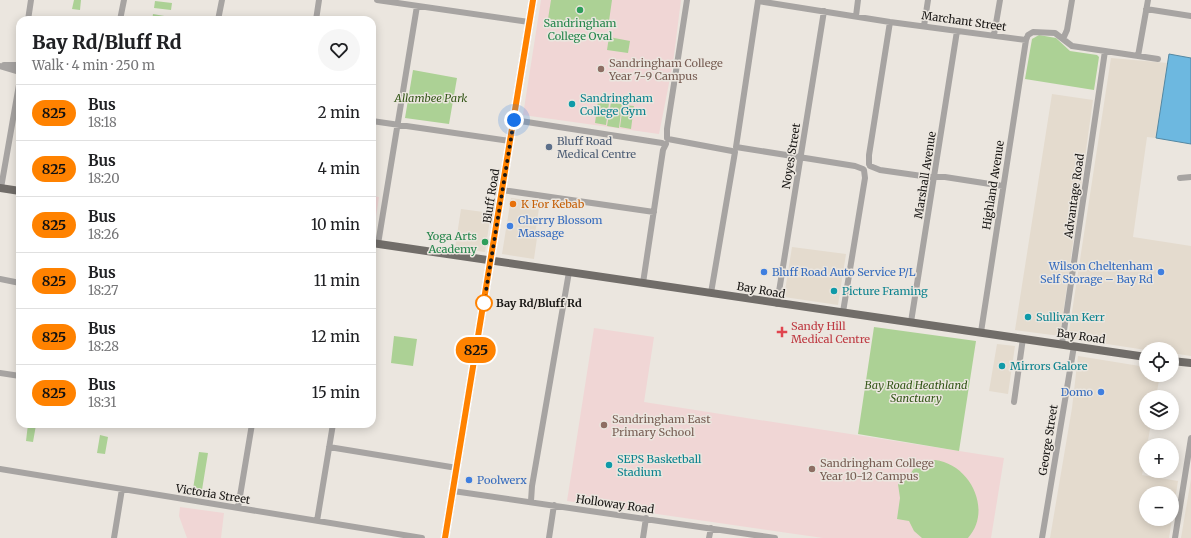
<!DOCTYPE html>
<meta charset="utf-8">
<style>
body{margin:0;font-family:Merriweather,serif;background:#f6f6f6;color:#202124;height:100vh;display:flex;flex-direction:column;font-size:15px;white-space:nowrap}
*{box-sizing:border-box;margin:0}
p{font-size:13px;color:#757577}
.icon{flex:none;width:22px;height:22px;fill:none;stroke:currentColor;stroke-width:2;stroke-linecap:round;stroke-linejoin:round}
.map{position:relative;flex:1;overflow:hidden}
.panel{position:absolute;left:16px;top:16px;width:360px;height:412px;display:flex;flex-direction:column;background:#fff;border-radius:12px;box-shadow:0 2px 10px #0003}
.panel>*{flex:none}
.badge{padding:0 8px;border-radius:13px;font-size:14px;line-height:26px}
.buttons{position:absolute;left:1139px;top:342px;display:grid;gap:8px}
.buttons a{display:grid;place-items:center;width:40px;height:40px;border-radius:50%;background:#fff;box-shadow:0 2px 10px #0003;font-size:20px}
.you{position:absolute;width:20px;height:20px;margin:-10px;border:3px solid #fff;border-radius:50%;background:#1a73e8;box-shadow:0 0 0 6px #1a73e833}
.map>.badge{position:absolute;translate:-50% -50%;box-shadow:0 0 0 2px #fff}
.round{display:grid;place-items:center;flex:none;width:42px;height:42px;border-radius:21px;background:#f6f6f6}
.head{display:flex;align-items:center;justify-content:space-between;height:68px;padding:0 16px}
h1{font-size:19px;font-weight:800;line-height:30px}
ul{padding:0;list-style:none}
li{display:flex;align-items:center;gap:12px;height:56px;padding:0 16px;border-top:1px solid #e0e0e0}
li div{flex:1}
li b{display:block;font-size:15px}
li em{font-style:normal}
li .badge{min-width:44px;font-weight:700;text-align:center}
.map>svg:first-child{display:block}
.built{fill:#e4dbce;fill-rule:evenodd}
.education{fill:#f0d6d5}
.green{fill:#acd195}
.water{fill:#6db8e0;stroke:#5387a2}
.lines{fill:none;stroke-linecap:round;stroke-linejoin:round}
.minor{stroke:#a7a4a2;stroke-width:6}
.major{stroke:#716d69;stroke-width:8}
.line-casing{stroke:#fff;stroke-width:9}
.line{stroke:#ff8200;stroke-width:6}
.walk{stroke:#171513;stroke-width:4;stroke-dasharray:0 7.2}
.leisure-dot{fill:#2e9e5b;stroke:#ebe6df;stroke-width:1.5}
.education-dot{fill:#8d6e63;stroke:#ebe6df;stroke-width:1.5}
.culture-dot{fill:#0f9aa8;stroke:#ebe6df;stroke-width:1.5}
.service-dot{fill:#5c6f8a;stroke:#ebe6df;stroke-width:1.5}
.food-dot{fill:#e8710a;stroke:#ebe6df;stroke-width:1.5}
.shop-dot{fill:#3f7fe0;stroke:#ebe6df;stroke-width:1.5}
.stop-dot{fill:#fff;stroke:#ff8200;stroke-width:2}
.health-dot{fill:#e0444e;stroke:#ebe6df;stroke-width:1.5}
.labels{text-anchor:middle;dominant-baseline:central;stroke-width:3;stroke-linejoin:round;paint-order:stroke}
.street-label{font-size:11px;fill:#171513;stroke:#ebe6df}
.leisure-label{font-size:11px;fill:#27864d;stroke:#ebe6df}
.education-label{font-size:11px;fill:#785e54;stroke:#ebe6df;text-anchor:start}
.park-label{font-size:11px;font-style:italic;fill:#335617;stroke:#ebe6df}
.culture-label{font-size:11px;fill:#0d838f;stroke:#ebe6df;text-anchor:start}
.service-label{font-size:11px;fill:#4e5e75;stroke:#ebe6df;text-anchor:start}
.food-label{font-size:11px;fill:#c56008;stroke:#ebe6df;text-anchor:start}
.shop-label{font-size:11px;fill:#366cbe;stroke:#ebe6df;text-anchor:start}
.stop-label{font-size:11px;font-weight:bold;fill:#171513;stroke:#ebe6df;text-anchor:start}
.health-label{font-size:11px;fill:#be3a42;stroke:#ebe6df;text-anchor:start}
</style>
<div class="map">
<svg width="1191" height="538" viewBox="0 0 1191 538">
<rect width="100%" height="100%" fill="#ebe6df"/>
<path class="built" d="M1111,58L1168,63L1156,138L1147,137L1133,237L1191,246V356L1172,353V349L1146,350L1068,338Z
M1052,94L1093,100L1060,336L1015,330Z
M511,198L540,202L535,234L537,238L534,259L502,254Z
M461,209L491,213L485,252L455,248Z
M792,247L846,254L838,305L784,297Z
M997,344L1015,346L1008,394L989,391Z
M1078,356L1146,367V375H1160L1156,397H1146V423H1151L1142,475L1178,481L1169,538H1050L1072,408ZM1146,493H1172V519H1146Z
M1191,479V538H1181Z"/>
<path class="education" d="M541,0H681L673,63L659,134L523,115Z
M372,196L379,197L373,236L372,235Z
M594,328L654,337L644,402L1004,458L991,538H823L567,501Z
M180,507L224,513L221,538H187L179,516Z"/>
<path class="green" d="M74,0H81L80,10L72,9Z
M551,0H612L608,28L548,19Z
M155,1L172,3L171,10L154,8Z
M153,14L170,17L169,20H152Z
M1039,35L1056,38L1070,51L1097,55L1099,57L1094,90L1025,79L1032,39Z
M609,37L630,41L628,53L607,50Z
M413,70L457,78L449,124L405,118Z
M598,101L609,103L606,125L595,123Z
M611,102L622,104L619,128L607,126Z
M623,105L634,106L631,129L620,127Z
M874,327L976,341L959,451L858,434Z
M394,336L417,339L413,366L391,363Z
M28,424L36,425L33,442L26,441Z
M100,435L108,437L105,454L97,453Z
M199,452L208,453L201,496L192,495Z
M935,460C970,464 993,510 968,538H922L914,531L909,521L897,519L900,498L898,484C916,477 908,461 935,460Z"/>
<path class="water" d="M1169,54L1191,58V144L1156,138Z"/>
<g class="lines">
<path class="minor" d="M377,0L529,22
M1146,9L1191,16
M856,16L858,0
M28,20L31,0
M120,20L124,0
M218,20L222,0
M316,20L319,0
M924,26L928,0
M994,35L1000,0
M1063,39L1067,30L1072,0
M1138,56L1148,0
M4,65H17
M0,66L16,71
M514,120L662,143
M372,121L510,141
M667,138V129L687,0
M668,139L732,151
M736,147L758,1L890,22L1026,40L1028,35L1033,32L1055,33L1072,46L1158,59
M736,147L855,166L863,169
M869,164V155L890,22
M870,166L880,170L929,177H945L1003,186
M1180,178L1191,177
M1,188L20,79
M502,190L654,212
M378,244L417,6
M0,279L20,283
M643,283L663,150L666,144
M711,293L735,152
M777,304L824,11
M843,312L865,178L864,170
M911,322L957,31
M981,332L1026,40
M1062,344L1105,51
M0,373L20,376
M1014,402L1023,338
M329,447L457,468
M0,469L422,538
M453,491L775,538
M531,501L532,486L569,272
M238,508L252,424
M317,521L333,424
M114,538L122,489
M549,538L554,505
M643,538L646,518
M709,538L711,528
M1042,538L1074,346
M1175,538L1191,438"/>
<path class="major" d="M0,188L20,191
M372,243L1146,357
M1172,361L1191,363
M445,538L533,0"/>
</g>
<g class="lines">
<g class="line-casing">
<path id="line" d="M445,538L533,0"/>
</g>
<use href="#line" class="line"/>
<path class="walk" d="M484,303L514,120"/>
</g>
<g class="leisure-dot">
<circle cx="580" cy="10" r="4"/>
<circle cx="485" cy="242" r="4"/>
</g>
<g class="education-dot">
<circle cx="601" cy="69" r="4"/>
<circle cx="604" cy="425" r="4"/>
<circle cx="812" cy="469" r="4"/>
</g>
<g class="culture-dot">
<circle cx="572" cy="104" r="4"/>
<circle cx="834" cy="291" r="4"/>
<circle cx="1028" cy="317" r="4"/>
<circle cx="1002" cy="366" r="4"/>
<circle cx="609" cy="465" r="4"/>
</g>
<circle class="service-dot" cx="549" cy="147" r="4"/>
<circle class="food-dot" cx="513" cy="204" r="4"/>
<g class="shop-dot">
<circle cx="510" cy="226" r="4"/>
<circle cx="764" cy="272" r="4"/>
<circle cx="1161" cy="272" r="4"/>
<circle cx="1101" cy="392" r="4"/>
<circle cx="469" cy="480" r="4"/>
</g>
<circle class="stop-dot" cx="484" cy="303" r="8"/>
<path class="health-dot" d="M780 326h4v4h4v4h-4v4h-4v-4h-4v-4h4z"/>
<g class="labels">
<g class="street-label">
<text transform="translate(964 21) rotate(8)">Marchant Street</text>
<text transform="translate(791 156) rotate(-81)">Noyes Street</text>
<text transform="translate(925 175) rotate(-81)">Marshall Avenue</text>
<text transform="translate(993 185) rotate(-81)">Highland Avenue</text>
<text transform="translate(491 196) rotate(-81)">Bluff Road</text>
<text transform="translate(1074 196) rotate(-82)">Advantage Road</text>
<text transform="translate(761 290) rotate(10)">Bay Road</text>
<text transform="translate(1081 336) rotate(8)">Bay Road</text>
<text transform="translate(1048 440) rotate(-81)">George Street</text>
<text transform="translate(213 494) rotate(9)">Victoria Street</text>
<text transform="translate(615 504) rotate(8)">Holloway Road</text>
</g>
<g class="leisure-label">
<text x="580" y="23">Sandringham<tspan x="580" dy="13">College Oval</tspan></text>
<text x="477" y="236" text-anchor="end">Yoga Arts<tspan x="477" dy="13">Academy</tspan></text>
</g>
<g class="education-label">
<text x="609" y="63">Sandringham College<tspan x="609" dy="13">Year 7-9 Campus</tspan></text>
<text x="612" y="419">Sandringham East<tspan x="612" dy="13">Primary School</tspan></text>
<text x="820" y="463">Sandringham College<tspan x="820" dy="13">Year 10-12 Campus</tspan></text>
</g>
<g class="park-label">
<text x="431" y="98">Allambee Park</text>
<text x="916" y="385">Bay Road Heathland<tspan x="916" dy="13">Sanctuary</tspan></text>
</g>
<g class="culture-label">
<text x="580" y="98">Sandringham<tspan x="580" dy="13">College Gym</tspan></text>
<text x="842" y="291">Picture Framing</text>
<text x="1036" y="317">Sullivan Kerr</text>
<text x="1010" y="366">Mirrors Galore</text>
<text x="617" y="459">SEPS Basketball<tspan x="617" dy="13">Stadium</tspan></text>
</g>
<g class="service-label">
<text x="557" y="141">Bluff Road<tspan x="557" dy="13">Medical Centre</tspan></text>
</g>
<g class="food-label">
<text x="521" y="204">K For Kebab</text>
</g>
<g class="shop-label">
<text x="518" y="220">Cherry Blossom<tspan x="518" dy="13">Massage</tspan></text>
<text x="1153" y="266" text-anchor="end">Wilson Cheltenham<tspan x="1153" dy="13">Self Storage – Bay Rd</tspan></text>
<text x="772" y="272">Bluff Road Auto Service P/L</text>
<text x="1093" y="392" text-anchor="end">Domo</text>
<text x="477" y="480">Poolwerx</text>
</g>
<g class="stop-label">
<text x="496" y="303">Bay Rd/Bluff Rd</text>
</g>
<g class="health-label">
<text x="791" y="326">Sandy Hill<tspan x="791" dy="13">Medical Centre</tspan></text>
</g>
</g>
</svg>
<div class="buttons">
<a><svg class="icon" aria-label="locate" viewBox="0 0 24 24"><circle cx="12" cy="12" r="6"/><path d="M12 2v4M12 18v4M2 12h4M18 12h4"/></svg></a>
<a><svg class="icon" aria-label="layers" viewBox="0 0 24 24"><path d="M12 4l9 5-9 5-9-5zM3 14l9 5 9-5"/></svg></a>
<a>+</a>
<a>−</a>
</div>
<div class="you" style="left:514px;top:120px"></div>
<b class="badge" style="left:476px;top:350px;background:#ff8200;color:#111">825</b>
<section class="panel">
<div class="head"><div><h1>Bay Rd/Bluff Rd</h1><p>Walk · 4 min · 250 m</p></div><a class="round"><svg class="icon" aria-label="heart" viewBox="0 0 24 24"><path d="M12 20l-8-8c-3-5 5-10 8-4 3-6 11-1 8 4z"/></svg></a></div>
<ul>
<li><span class="badge" style="background:#ff8200;color:#111">825</span><div><b>Bus</b><p>18:18</p></div><em>2 min</em></li>
<li><span class="badge" style="background:#ff8200;color:#111">825</span><div><b>Bus</b><p>18:20</p></div><em>4 min</em></li>
<li><span class="badge" style="background:#ff8200;color:#111">825</span><div><b>Bus</b><p>18:26</p></div><em>10 min</em></li>
<li><span class="badge" style="background:#ff8200;color:#111">825</span><div><b>Bus</b><p>18:27</p></div><em>11 min</em></li>
<li><span class="badge" style="background:#ff8200;color:#111">825</span><div><b>Bus</b><p>18:28</p></div><em>12 min</em></li>
<li><span class="badge" style="background:#ff8200;color:#111">825</span><div><b>Bus</b><p>18:31</p></div><em>15 min</em></li>
</ul>
</section>
</div>
